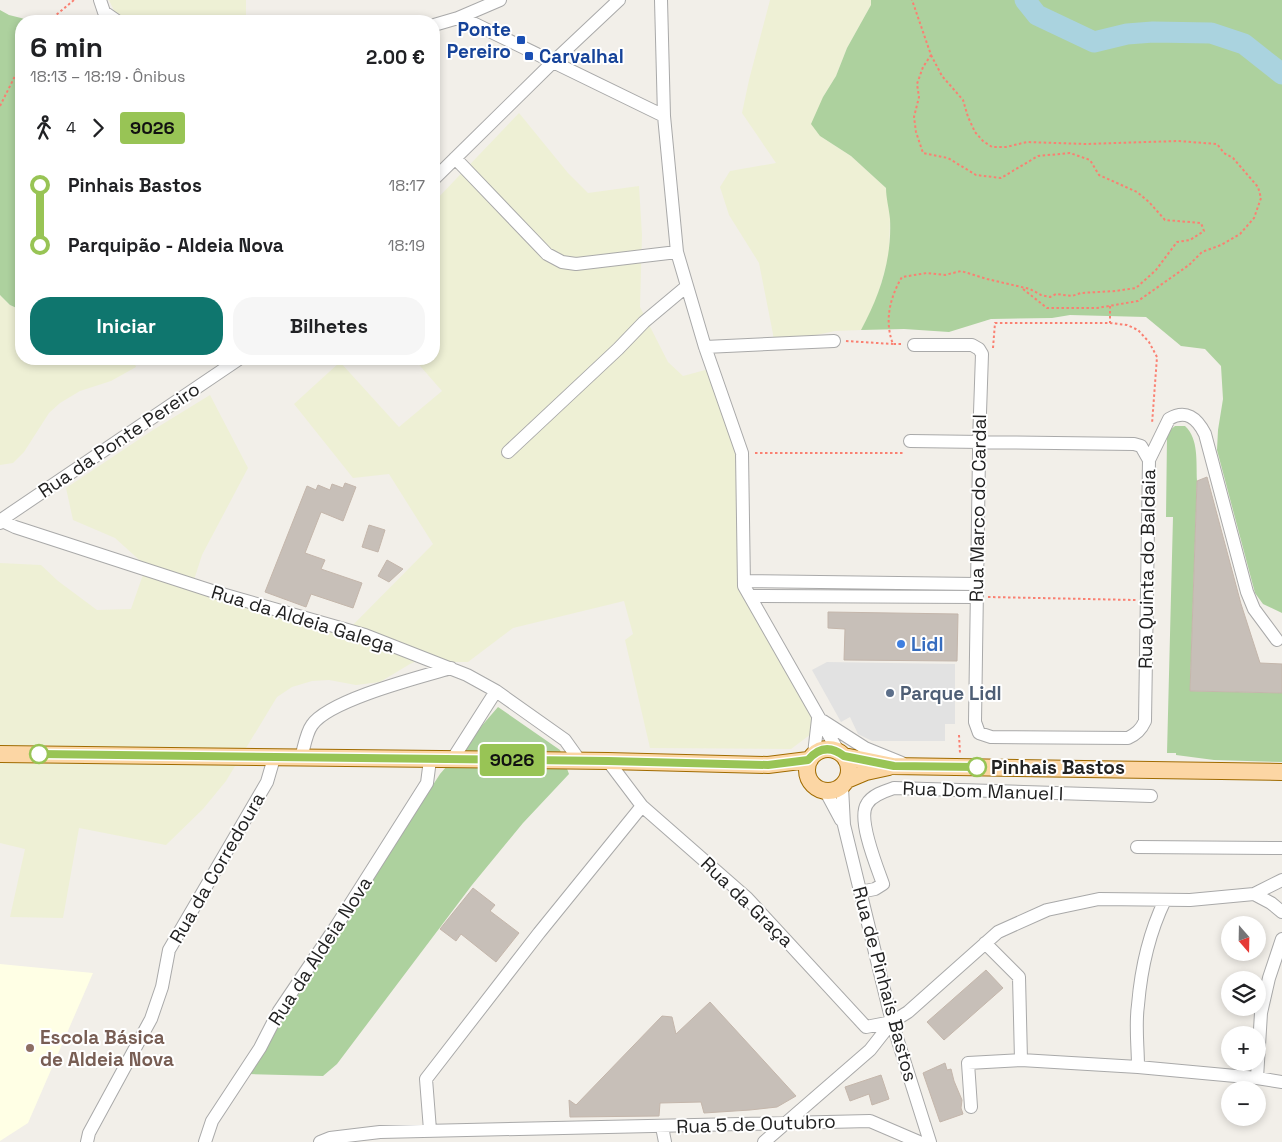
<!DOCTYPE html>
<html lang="pt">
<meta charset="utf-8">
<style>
body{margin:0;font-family:"Space Grotesk",sans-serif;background:#f6f6f6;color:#202124;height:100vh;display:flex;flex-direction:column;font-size:19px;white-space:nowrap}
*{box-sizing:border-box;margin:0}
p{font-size:16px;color:#757577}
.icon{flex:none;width:28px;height:28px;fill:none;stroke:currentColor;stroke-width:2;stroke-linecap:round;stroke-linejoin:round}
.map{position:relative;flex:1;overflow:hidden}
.panel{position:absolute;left:15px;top:15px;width:425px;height:350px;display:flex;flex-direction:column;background:#fff;border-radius:20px;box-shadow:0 2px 8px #0003}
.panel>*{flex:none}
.badge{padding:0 10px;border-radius:4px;font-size:18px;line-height:32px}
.needle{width:32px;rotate:160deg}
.tools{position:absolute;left:1221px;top:916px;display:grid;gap:10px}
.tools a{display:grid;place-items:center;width:45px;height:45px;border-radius:50%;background:#fff;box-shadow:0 2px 8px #0003;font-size:25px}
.map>.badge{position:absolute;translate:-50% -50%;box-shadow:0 0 0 2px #fff}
.legs{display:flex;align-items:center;gap:8px;height:55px;padding:0 15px;font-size:16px}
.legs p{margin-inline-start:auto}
.overview{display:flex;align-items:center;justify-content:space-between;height:85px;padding:0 15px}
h1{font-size:28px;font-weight:700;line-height:38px}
.button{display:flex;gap:10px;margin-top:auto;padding:10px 15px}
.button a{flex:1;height:58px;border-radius:20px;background:#0f766e;color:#fff;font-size:20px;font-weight:700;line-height:58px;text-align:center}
.button a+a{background:#f6f6f6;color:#202124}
ul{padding:0 15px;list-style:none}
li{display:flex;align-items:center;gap:18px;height:60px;font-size:19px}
li i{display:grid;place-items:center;width:8px;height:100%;margin:0 6px;background:currentColor}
li i::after{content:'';width:12px;height:12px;margin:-6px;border:4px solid;border-radius:50%;background:#fff}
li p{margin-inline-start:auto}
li:first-child i{background:linear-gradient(#0000 50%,currentColor 0)}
li:last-child i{background:linear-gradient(currentColor 50%,#0000 0)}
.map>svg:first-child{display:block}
.education{fill:#ffffe5}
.farmland{fill:#eef0d5}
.forest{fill:#add19e}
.parking{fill:#e2e2e2}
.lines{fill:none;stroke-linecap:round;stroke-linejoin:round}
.river{stroke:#aad3df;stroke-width:21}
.building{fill:#c7bfb8;stroke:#c4b6ab}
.minor-casing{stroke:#a9a9a9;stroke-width:14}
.major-casing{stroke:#a06b00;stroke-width:18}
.path{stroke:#fa8072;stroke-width:2;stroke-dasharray:2.5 2.5;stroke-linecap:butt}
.minor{stroke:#fff;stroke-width:12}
.major{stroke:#fcd6a4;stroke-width:16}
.line-1-casing{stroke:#fff;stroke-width:11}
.line-1{stroke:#98c455;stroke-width:8}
.transit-dot{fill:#1a4fb4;stroke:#fff;stroke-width:2}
.shop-dot{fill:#3f7fe0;stroke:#fff;stroke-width:2}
.service-dot{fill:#5c6f8a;stroke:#fff;stroke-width:2}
.stop-1-dot{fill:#fff;stroke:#98c455;stroke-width:2.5}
.education-dot{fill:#8d6e63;stroke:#fff;stroke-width:2}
.labels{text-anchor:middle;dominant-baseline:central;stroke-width:4;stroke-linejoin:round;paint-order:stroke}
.transit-label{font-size:19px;font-weight:bold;fill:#164399;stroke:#fff;text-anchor:end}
.street-label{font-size:19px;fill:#222;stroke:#fff}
.shop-label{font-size:19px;font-weight:bold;fill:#366cbe;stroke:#fff;text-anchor:start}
.service-label{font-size:19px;font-weight:bold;fill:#4e5e75;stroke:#fff;text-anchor:start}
.stop-label{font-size:19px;font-weight:bold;fill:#222;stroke:#fff;text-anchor:start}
.education-label{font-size:19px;font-weight:bold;fill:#785e54;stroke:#fff;text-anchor:start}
</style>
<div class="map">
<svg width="1282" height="1142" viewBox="0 0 1282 1142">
<rect width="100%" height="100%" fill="#f2efe9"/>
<path class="education" d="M0,964L93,973L28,1123L0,1141Z"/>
<path class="farmland" d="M109,0H246V21H122L116,15Z
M770,0H874L847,48L836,76L823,97L820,136L851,156L886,188L890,218L889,256L875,304L861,330L835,331L774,344L773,334L759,263L729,215L720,187L730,171L776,163L742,113L749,80Z
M519,113L568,173L588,193L639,186L642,235L640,307L668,362L683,376L709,369L723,402L743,480V577L827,722L791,749L650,748L625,640L633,634L624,601L513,628L468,662H452L428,656L410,664L380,682L356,685L329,680L312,681L292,687L277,697L226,781L203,809L166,845L79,828L63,918L10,917L25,849L0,843V563L41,565L58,581L97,610L131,609L146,566L115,538L73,520L66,488L153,430L210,395L248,468L202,555L193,583L345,633L433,544L389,474L353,478L294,404L340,362L399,427L442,391L414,359H434V202Z
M0,295L10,305L21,310V359H133L136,367L111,381L80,391L60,403L49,413L24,452L13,463L0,465Z"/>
<path class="forest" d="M871,0H1282V613L1263,604L1255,593L1217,450L1218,430L1223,399L1221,366L1205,349L1181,346L1146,317L1070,315L1052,318L991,319L949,332L904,329L861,330C880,295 892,259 890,219C889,208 886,198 886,188L851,156L820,136L811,124L823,97L836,76L847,48L871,5Z
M0,10L9,15L33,21H21V310L10,305L0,295Z
M1175,426H1185C1199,439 1196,462 1197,481L1190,691L1282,693V762L1214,760L1176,755V753H1167L1173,517H1166L1167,437L1170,430Z
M498,707L560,750L569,774L523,823L472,885L337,1064L323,1076L249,1074L308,979L440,774Z"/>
<path class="parking" d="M827,662L955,664V724H945V741H872L858,734L850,717L841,722L812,670Z"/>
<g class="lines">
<path class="river" d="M1025,0L1037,15L1094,42L1127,34L1153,32L1211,33L1244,44L1282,74"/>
</g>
<path class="building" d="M1207,477L1241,604L1260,663L1282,664V693L1190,691L1197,481Z
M345,483L356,487L343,521L321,512L305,553L325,560L321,569L362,583L353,608L311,594L306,607L265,592L307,486L316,490L318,485L330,490L332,484L343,488Z
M369,525L385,530L378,552L362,547Z
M387,560L403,569L389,582L378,576Z
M828,612L958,614L957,661L844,660L845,629L828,628Z
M473,888L495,905L490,911L519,933L496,962L461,934L456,941L440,929Z
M986,970L1003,988L944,1040L927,1022Z
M710,1002L796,1096L777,1107L750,1110L704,1113L701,1102L660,1103L659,1116L570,1117L569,1100L576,1105L662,1016L672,1017L676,1034Z
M945,1063L947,1070L951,1069L954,1081L962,1100L961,1108L963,1114L940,1122L923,1073Z
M881,1075L889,1099L872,1105L869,1094L850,1101L845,1087Z"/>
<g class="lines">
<g class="minor-casing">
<path id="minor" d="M100,0L104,12L117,21
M661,0L664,116L677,252L705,347L742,453L744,586L838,751
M458,18L475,24L664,116
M434,25L458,18L500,0
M455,158L547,254L562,262L576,264L677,252
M434,179L553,62L619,0
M705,347L834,341
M910,441L1134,444L1141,446L1149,460L1145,721C1141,730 1136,734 1128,738L991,737L979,733L975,722L979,453V442L982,354L979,349L972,345H914
M508,452L618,349L644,322L687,286
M1149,460L1169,419C1186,409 1197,418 1205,434L1247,592L1254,609L1277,640
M0,520L15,527L215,592L365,635L467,675L496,691L565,740L580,761
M0,523L1,520L239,359
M744,581L976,584
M750,596L976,597
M823,721L865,748L902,763
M814,754L818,719
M301,758C304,748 306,733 312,725C329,700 420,677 451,668
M452,760L496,691
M608,761L642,806L747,898L866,1027L892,1022L908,1012L998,932L1047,910L1099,899L1190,900L1254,894L1271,903L1282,912
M842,787L844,825L892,1022L930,1142
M826,792L841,820
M1137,847L1282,848
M860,892L875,889L883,884C877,867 857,819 867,804C872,795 885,791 894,788L1151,796
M1254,894L1282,880
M985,943L1019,977L1021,1060
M1138,1067C1138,1046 1135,1025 1138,1005C1141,969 1149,933 1165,900
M1257,1078L1261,1013L1269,978L1282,939
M971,1107L968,1063L1021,1060L1138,1067L1257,1078L1282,1082
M662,1127L665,1142
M430,1130L426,1079L539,933L642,806
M87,1142L89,1133L151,1019L162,987L169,950L267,782L274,758
M205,1142L212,1121L260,1048L279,1011L337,925L427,783L430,760
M320,1142L330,1138L380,1132L870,1121L919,1142
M764,1142L870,1050L892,1022"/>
</g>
<g class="major-casing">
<path id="major" d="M807 770a21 21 0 1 1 42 0a21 21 0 1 1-42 0Z
M0,754L608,761L768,765L808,760
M844,756L893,766L1282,772
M847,780L866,772L889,767"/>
</g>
<path class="path" d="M49,21L74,0
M931,55L942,76L963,100L968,117L975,132L983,141L992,147H1006L1027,142L1085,144L1178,141L1217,144L1224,153L1233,158L1258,187L1261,198L1254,218L1240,234L1221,245L1202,252L1189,265L1138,301L1097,308H1047L1023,289
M0,106L21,64
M1110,306V323
M846,341L893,344
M901,344H893C884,321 890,297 902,277L927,273L945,275L961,271L987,279L1030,289L1041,295L1050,297L1056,294L1072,296L1081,293L1115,291L1136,288L1156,270L1177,242L1190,240L1204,231L1201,223L1165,220L1149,202L1137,192L1099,175L1090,160L1070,153L1038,156L1001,178L976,175L948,158L923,153L916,132L914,117L919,97L917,84L923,67L931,55L912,0
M993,348L995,323H1110L1127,325L1138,330L1149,342L1157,357L1152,424
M755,453H905
M988,597L1136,600
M959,735L960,753"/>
<use href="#minor" class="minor"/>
<use href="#major" class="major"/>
</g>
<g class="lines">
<g class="line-1-casing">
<path id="line-1" d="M39,754L608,761L768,765L808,760C819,747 831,746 844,756L894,766L977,767"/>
</g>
<use href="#line-1" class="line-1"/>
</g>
<g class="transit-dot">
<rect x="516" y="35" width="10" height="10" rx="2.5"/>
<rect x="524" y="51" width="10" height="10" rx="2.5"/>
</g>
<circle class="shop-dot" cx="901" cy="644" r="5"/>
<circle class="service-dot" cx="890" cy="693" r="5"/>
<g class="stop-1-dot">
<circle cx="39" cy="754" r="9"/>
<circle cx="977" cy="767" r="9"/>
</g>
<circle class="education-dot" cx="30" cy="1048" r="5"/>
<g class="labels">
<g class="transit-label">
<text x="511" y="29">Ponte<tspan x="511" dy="22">Pereiro</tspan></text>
<text x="539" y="56" text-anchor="start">Carvalhal</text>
</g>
<g class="street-label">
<text transform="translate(119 440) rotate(-34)">Rua da Ponte Pereiro</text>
<text transform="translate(978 508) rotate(-89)">Rua Marco do Cardal</text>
<text transform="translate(1147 569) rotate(-89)">Rua Quinta do Baldaia</text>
<text transform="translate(303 619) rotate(17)">Rua da Aldeia Galega</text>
<text transform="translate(983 791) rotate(2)">Rua Dom Manuel I</text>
<text transform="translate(217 868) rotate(-60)">Rua da Corredoura</text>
<text transform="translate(747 902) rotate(44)">Rua da Graça</text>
<text transform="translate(320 951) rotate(-57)">Rua da Aldeia Nova</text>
<text transform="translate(885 984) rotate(75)">Rua de Pinhais Bastos</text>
<text transform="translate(756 1124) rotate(-2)">Rua 5 de Outubro</text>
</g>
<g class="shop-label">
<text x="911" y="644">Lidl</text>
</g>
<g class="service-label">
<text x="900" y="693">Parque Lidl</text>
</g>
<g class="stop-label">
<text x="991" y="767">Pinhais Bastos</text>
</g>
<g class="education-label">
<text x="40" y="1037">Escola Básica<tspan x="40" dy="22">de Aldeia Nova</tspan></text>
</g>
</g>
</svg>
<div class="tools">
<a><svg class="needle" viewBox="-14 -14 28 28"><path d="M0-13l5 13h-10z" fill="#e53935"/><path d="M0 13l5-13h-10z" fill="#757577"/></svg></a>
<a><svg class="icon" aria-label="layers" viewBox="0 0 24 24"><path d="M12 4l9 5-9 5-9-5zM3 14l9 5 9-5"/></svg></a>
<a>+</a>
<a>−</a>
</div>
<b class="badge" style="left:512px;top:760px;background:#98c455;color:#111">9026</b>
<section class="panel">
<div class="overview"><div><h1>6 min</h1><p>18:13 – 18:19 · Ônibus</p></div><b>2.00 €</b></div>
<div class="legs"><svg class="icon" aria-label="walk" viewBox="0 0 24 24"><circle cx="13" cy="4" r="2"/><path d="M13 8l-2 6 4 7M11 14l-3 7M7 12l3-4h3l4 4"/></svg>4<svg class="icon" aria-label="forward" viewBox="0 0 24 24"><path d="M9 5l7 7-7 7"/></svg><b class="badge" style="background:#98c455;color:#111">9026</b></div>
<ul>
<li><i style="color:#98c455"></i><b>Pinhais Bastos</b><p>18:17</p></li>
<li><i style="color:#98c455"></i><b>Parquipão - Aldeia Nova</b><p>18:19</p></li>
</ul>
<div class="button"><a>Iniciar</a><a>Bilhetes</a></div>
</section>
</div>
